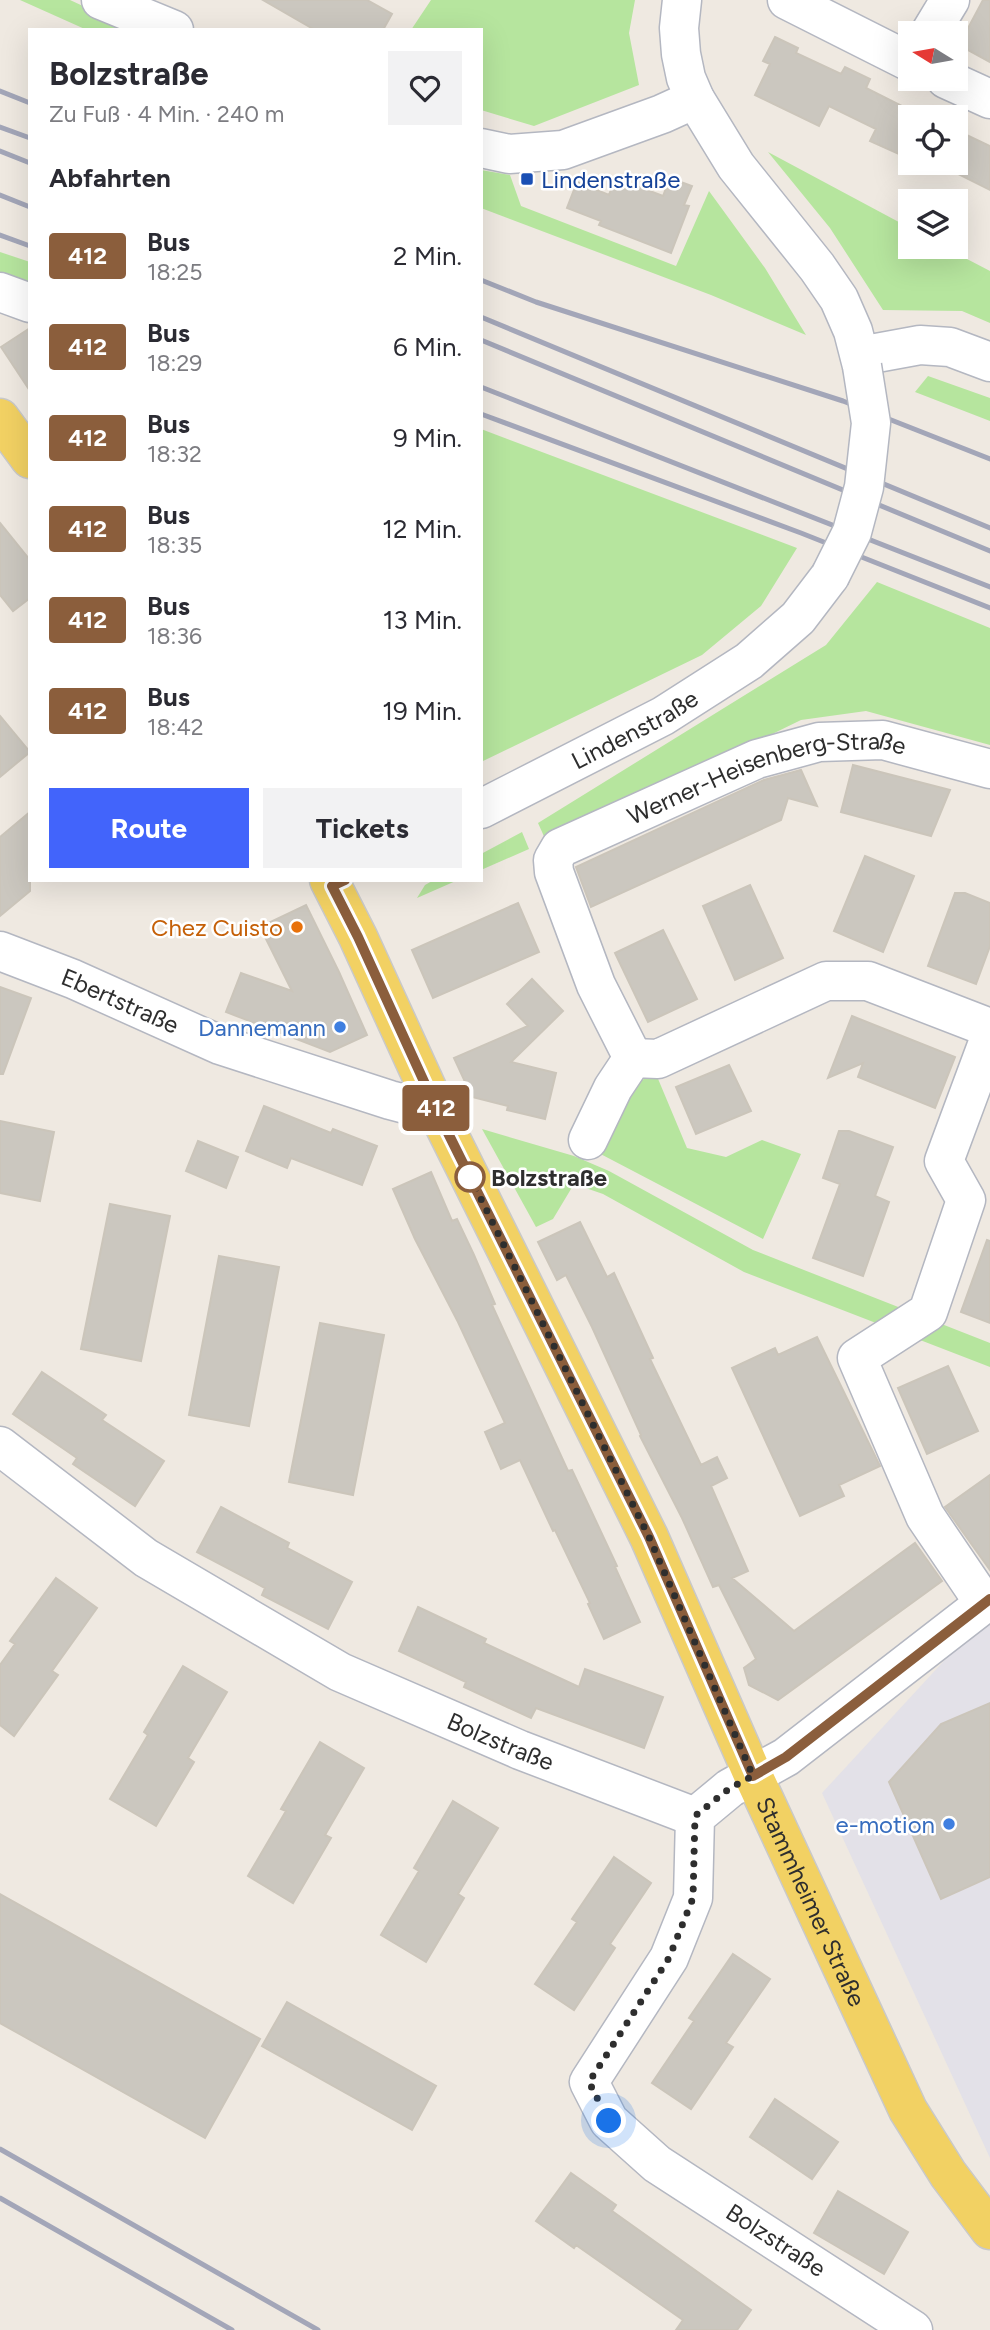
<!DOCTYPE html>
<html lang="de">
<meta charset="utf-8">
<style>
body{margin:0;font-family:Figtree,sans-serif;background:#f2f2f3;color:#2b2b33;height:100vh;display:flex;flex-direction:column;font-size:26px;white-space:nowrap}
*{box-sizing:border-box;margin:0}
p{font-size:23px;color:#7c7c81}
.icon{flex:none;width:38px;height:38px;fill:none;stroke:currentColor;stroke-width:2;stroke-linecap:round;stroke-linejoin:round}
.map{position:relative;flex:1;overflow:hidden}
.drawer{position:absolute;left:28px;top:28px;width:455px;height:854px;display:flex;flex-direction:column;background:#fff;border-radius:0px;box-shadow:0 7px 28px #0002}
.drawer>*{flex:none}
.badge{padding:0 14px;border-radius:5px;font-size:24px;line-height:46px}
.needle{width:46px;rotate:281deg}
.tools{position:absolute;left:898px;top:21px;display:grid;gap:14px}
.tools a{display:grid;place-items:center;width:70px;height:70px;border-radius:0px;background:#fff;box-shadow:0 7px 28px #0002;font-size:35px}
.you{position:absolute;width:35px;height:35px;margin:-18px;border:5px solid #fff;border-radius:50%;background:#1a73e8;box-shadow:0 0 0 10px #1a73e833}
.map>.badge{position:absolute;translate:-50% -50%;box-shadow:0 0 0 4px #fff}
h2{padding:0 21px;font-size:26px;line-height:63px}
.round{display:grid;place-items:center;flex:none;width:74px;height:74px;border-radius:0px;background:#f2f2f3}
.head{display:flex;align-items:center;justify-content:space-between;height:119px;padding:0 21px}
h1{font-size:33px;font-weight:700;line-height:52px}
.action{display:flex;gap:14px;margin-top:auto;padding:14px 21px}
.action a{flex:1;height:80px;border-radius:0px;background:#4264fb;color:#fff;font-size:28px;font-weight:700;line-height:80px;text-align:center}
.action a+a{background:#f2f2f3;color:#2b2b33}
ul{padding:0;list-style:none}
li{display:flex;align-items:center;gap:21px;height:91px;padding:0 21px}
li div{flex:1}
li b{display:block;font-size:26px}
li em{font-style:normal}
li .badge{min-width:77px;font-weight:700;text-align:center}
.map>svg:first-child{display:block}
.industrial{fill:#e3e1e8}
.green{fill:#b6e59e}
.building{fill:#cbc7bf;stroke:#cbc5ba;stroke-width:2}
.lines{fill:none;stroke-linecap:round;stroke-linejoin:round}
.minor-casing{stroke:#b4b7c1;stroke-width:41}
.major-casing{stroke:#c9c9c9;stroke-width:41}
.minor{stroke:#fff;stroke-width:38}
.major{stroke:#f2d163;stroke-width:38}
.rail{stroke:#a3a6b8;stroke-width:5}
.minor-bridge-casing{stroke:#b4b7c1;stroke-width:41;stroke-linecap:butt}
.minor-bridge{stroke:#fff;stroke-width:38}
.line-casing{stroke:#fff;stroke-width:16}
.line{stroke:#8b5e3c;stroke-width:10}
.walk{stroke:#2e2e2e;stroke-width:7;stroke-dasharray:0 12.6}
.transit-dot{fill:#1a4fb4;stroke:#fff;stroke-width:2.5}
.food-dot{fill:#e8710a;stroke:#fff;stroke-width:2.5}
.shop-dot{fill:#3f7fe0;stroke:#fff;stroke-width:2.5}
.stop-dot{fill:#fff;stroke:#8b5e3c;stroke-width:3.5}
.labels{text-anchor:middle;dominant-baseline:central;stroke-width:5;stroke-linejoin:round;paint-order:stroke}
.transit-label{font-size:24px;fill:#164399;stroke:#fff;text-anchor:start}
.street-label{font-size:24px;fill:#2e2e2e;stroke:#fff}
.food-label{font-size:24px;fill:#c56008;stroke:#fff;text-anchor:end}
.shop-label{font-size:24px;fill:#366cbe;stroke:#fff;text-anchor:end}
.stop-label{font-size:24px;font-weight:bold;fill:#2e2e2e;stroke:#fff;text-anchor:start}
</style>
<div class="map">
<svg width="990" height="2330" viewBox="0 0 990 2330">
<rect width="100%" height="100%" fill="#efe9e1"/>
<path class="industrial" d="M990,1611V2158L822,1793Z"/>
<path class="green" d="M20,0H70L135,30H87Z
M431,0H635L629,33L639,85L534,126L481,110V30H411Z
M768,152L910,228V247H944L990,271V323L962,311L883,310L830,228Z
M481,170L510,175L521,206L676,266L709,191L765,268L806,335L711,295L481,208Z
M0,252L30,262V295L0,284Z
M928,376L990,398V421L915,392Z
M481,429L797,548L761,606L702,655L481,762Z
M877,582L990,628V745L866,711L801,720L547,843L538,823L826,645Z
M522,832L529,849L481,870V854Z
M434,880H458L417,898L425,885Z
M656,1074L687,1148L726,1157L762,1140L801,1154L763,1239L591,1149L620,1089Z
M482,1129L574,1156L609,1171L753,1250L990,1343V1367L744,1272L603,1194L574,1184L553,1219L536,1227Z"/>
<path class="building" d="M263,0H367L392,14L383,30H315Z
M983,0H990V62L959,45Z
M775,37L798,48L796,53L841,74L845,67L870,79L866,88L910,110V159L870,141L876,129L829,106L819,126L755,95L770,64L763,61Z
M956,130L990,146V190L956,173Z
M615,178L663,196L670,178L692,186L684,205L689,206L671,253L599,225L601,221L567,208L577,182L609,195Z
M30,328V391L1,347Z
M0,523L30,560V598L13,611L0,595Z
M0,716L30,752L0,777Z
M853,765L950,790L931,836L841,812Z
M801,770L817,806L788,798L781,820L591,907L576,867L764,780Z
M30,812V891L0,916V837Z
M865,856L914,876L883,952L834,931Z
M750,885L783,958L735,980L703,906Z
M955,893H965L990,903V946L976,984L928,966Z
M518,903L539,952L433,998L412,950Z
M306,905L339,972L367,1035L330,1052L226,1012L241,973L292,991L260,927Z
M663,930L697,999L648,1022L615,953Z
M532,979L563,1011L511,1062L556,1073L545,1119L507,1110L508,1106L472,1097L454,1058L528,1026L507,1004Z
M0,987L31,998L3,1074H0Z
M852,1016L955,1057L935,1108L858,1077L863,1063L828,1078Z
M729,1065L751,1111L696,1134L676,1087Z
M264,1106L331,1133L333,1129L377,1146L362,1185L291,1158L287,1168L246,1151Z
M0,1121L54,1132L40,1201L0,1193Z
M839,1131H849L893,1147L875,1196L889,1202L863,1276L813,1258L840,1184L823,1178Z
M198,1141L238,1157L226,1188L186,1171Z
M431,1172L452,1221L457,1219L474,1255L495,1304L492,1305L568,1471L572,1470L617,1566L615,1567L640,1622L604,1639L588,1604L590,1603L555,1530L553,1531L520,1460L501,1469L485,1432L505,1423L458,1322L415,1239L393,1189Z
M110,1204L170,1216L141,1361L81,1349Z
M580,1222L607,1277L614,1273L653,1358L650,1359L701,1465L717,1457L727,1478L711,1486L748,1571L732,1578L794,1631L915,1543L942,1581L778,1700L749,1685L744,1668L756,1659L719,1585L713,1587L682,1518L640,1436L641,1435L592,1327L566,1275L557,1280L538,1242Z
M987,1240L990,1241V1323L961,1312Z
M219,1256L279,1267L249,1426L189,1415Z
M320,1323L384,1335L353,1495L289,1482Z
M817,1337L880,1466L839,1485L844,1496L800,1516L732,1368L775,1348L778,1355Z
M948,1366L978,1431L927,1454L898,1388Z
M42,1372L106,1415L102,1420L164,1461L135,1506L73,1464L77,1458L13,1414Z
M990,1475V1570L945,1507Z
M221,1507L289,1543L287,1548L352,1582L328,1629L262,1595L265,1588L197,1552Z
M56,1578L97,1608L52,1671L58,1675L14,1736L0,1725V1665L15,1644L10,1641Z
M418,1607L486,1639L484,1643L579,1687L585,1669L663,1697L644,1748L536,1708L531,1718L464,1687L466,1682L399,1651Z
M183,1666L227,1692L188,1758L194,1762L156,1826L110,1799L148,1735L144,1732Z
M990,1703V1877L941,1899L889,1782L941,1724Z
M320,1742L364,1768L325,1835L331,1838L293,1903L248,1876L286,1811L281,1809Z
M453,1801L498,1828L458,1894L464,1898L426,1962L381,1935L419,1871L414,1868Z
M614,1857L651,1883L610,1944L615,1948L574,2010L535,1984L577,1922L572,1919Z
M0,1894L260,2039L205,2138L0,2023Z
M733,1954L770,1979L726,2043L733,2047L691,2109L652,2083L694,2021L689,2018Z
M287,2002L436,2086L412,2130L262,2046Z
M775,2099L838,2142L812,2179L750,2137Z
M571,2173L616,2205L612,2211L751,2310L737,2330H676L683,2320L576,2245L574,2248L536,2221Z
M838,2191L908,2232L884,2274L814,2233Z"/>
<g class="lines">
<g class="minor-casing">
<g id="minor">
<path d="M101,0L174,30"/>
<path d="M682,0L679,28L681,54L686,78L695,99L736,166L817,267L839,299L853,331L862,366"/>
<path d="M787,0L910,62"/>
<path d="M930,33L950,0"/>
<path d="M946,79L990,99"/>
<path d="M481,148L509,154L563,150L662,114L695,99"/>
<path d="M0,292L30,303"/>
<path d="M860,356L920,345L950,347L990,362"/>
<path id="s1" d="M481,809L663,716L749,661L798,618L830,576"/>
<path id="s2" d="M0,951L73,979L220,1045L390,1100L439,1113"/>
<path id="s3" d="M633,1058L596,985L554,872L553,860L560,848L757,759L819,742L883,740L990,769"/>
<path d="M588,1140L613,1088L633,1058L658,1059L826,981H868L990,1028"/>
<path id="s4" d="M0,1446L146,1558L340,1672L520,1750L695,1817"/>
<path d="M984,1603L925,1516L857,1358L928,1312L966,1200L944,1161L990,1037"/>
<path d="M913,2330L657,2164L609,2121L589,2082L669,1958L693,1898L695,1817L730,1788L786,1757L990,1599"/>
</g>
</g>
<g class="major-casing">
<g id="major">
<path d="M0,418L30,459"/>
<path id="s5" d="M329,880L358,937L442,1121L649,1537L753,1775L908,2110L948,2174L990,2230"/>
</g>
</g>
<use href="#minor" class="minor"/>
<use href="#major" class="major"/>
<path class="rail" d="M0,91L30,103
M0,127L30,138
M0,151L30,163
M0,195L30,207
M0,235L30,246
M481,280L536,302L843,401L990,459
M481,317L990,528
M481,340L990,551
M481,387L990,587
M481,414L801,533L990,608
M0,2149L318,2330
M0,2198L232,2330"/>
<g class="minor-bridge-casing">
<path id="minor-bridge" d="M830,576L852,532L864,487L871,423L862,366"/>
</g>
<use href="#minor-bridge" class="minor-bridge"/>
</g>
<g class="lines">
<g class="line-casing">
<path id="line" d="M345,880L332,886L358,937L442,1121L649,1537L753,1776L786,1757L990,1599"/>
</g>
<use href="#line" class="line"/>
<path class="walk" d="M470,1177L649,1537L753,1776L730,1788L695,1816L693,1898L669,1958L589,2082L609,2121"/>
</g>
<rect class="transit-dot" x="520" y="172" width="14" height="14" rx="3.5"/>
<circle class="food-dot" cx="297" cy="927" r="7"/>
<g class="shop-dot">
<circle cx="340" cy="1027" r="7"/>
<circle cx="949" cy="1824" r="7"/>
</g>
<circle class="stop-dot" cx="470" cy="1177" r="14"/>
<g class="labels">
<g class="transit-label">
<text x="541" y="179">Lindenstraße</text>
</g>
<g class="street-label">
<text stroke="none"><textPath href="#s1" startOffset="173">Lindenstraße</textPath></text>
<text stroke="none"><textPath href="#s3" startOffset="450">Werner-Heisenberg-Straße</textPath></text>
<text stroke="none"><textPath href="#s2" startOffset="130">Ebertstraße</textPath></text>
<text stroke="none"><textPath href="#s4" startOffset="584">Bolzstraße</textPath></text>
<text stroke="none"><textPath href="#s5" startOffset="1130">Stammheimer Straße</textPath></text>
<text transform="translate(776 2240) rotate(33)">Bolzstraße</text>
</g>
<g class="food-label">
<text x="283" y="927">Chez Cuisto</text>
</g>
<g class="shop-label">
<text x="326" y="1027">Dannemann</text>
<text x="935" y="1824">e-motion</text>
</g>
<g class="stop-label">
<text x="491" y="1177">Bolzstraße</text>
</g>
</g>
</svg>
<div class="tools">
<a><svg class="needle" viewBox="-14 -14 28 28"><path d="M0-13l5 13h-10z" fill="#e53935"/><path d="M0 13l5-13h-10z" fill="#7c7c81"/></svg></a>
<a><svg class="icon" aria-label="locate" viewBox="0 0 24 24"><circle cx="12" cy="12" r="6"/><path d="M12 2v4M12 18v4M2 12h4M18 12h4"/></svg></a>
<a><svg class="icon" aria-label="layers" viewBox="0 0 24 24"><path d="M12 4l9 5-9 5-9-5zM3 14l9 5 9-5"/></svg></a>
</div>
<div class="you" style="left:609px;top:2121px"></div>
<b class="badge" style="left:436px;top:1108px;background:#8b5e3c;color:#fff">412</b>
<section class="drawer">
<div class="head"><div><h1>Bolzstraße</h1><p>Zu Fuß · 4 Min. · 240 m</p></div><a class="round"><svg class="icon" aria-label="heart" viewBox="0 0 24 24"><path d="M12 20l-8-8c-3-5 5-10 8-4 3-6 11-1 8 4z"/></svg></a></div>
<h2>Abfahrten</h2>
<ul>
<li><span class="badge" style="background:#8b5e3c;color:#fff">412</span><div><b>Bus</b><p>18:25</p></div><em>2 Min.</em></li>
<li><span class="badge" style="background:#8b5e3c;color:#fff">412</span><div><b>Bus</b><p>18:29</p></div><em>6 Min.</em></li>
<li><span class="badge" style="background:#8b5e3c;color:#fff">412</span><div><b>Bus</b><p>18:32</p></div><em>9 Min.</em></li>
<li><span class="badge" style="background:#8b5e3c;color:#fff">412</span><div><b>Bus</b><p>18:35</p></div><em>12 Min.</em></li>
<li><span class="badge" style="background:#8b5e3c;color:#fff">412</span><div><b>Bus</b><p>18:36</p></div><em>13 Min.</em></li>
<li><span class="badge" style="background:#8b5e3c;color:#fff">412</span><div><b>Bus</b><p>18:42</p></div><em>19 Min.</em></li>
</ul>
<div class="action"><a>Route</a><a>Tickets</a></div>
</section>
</div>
